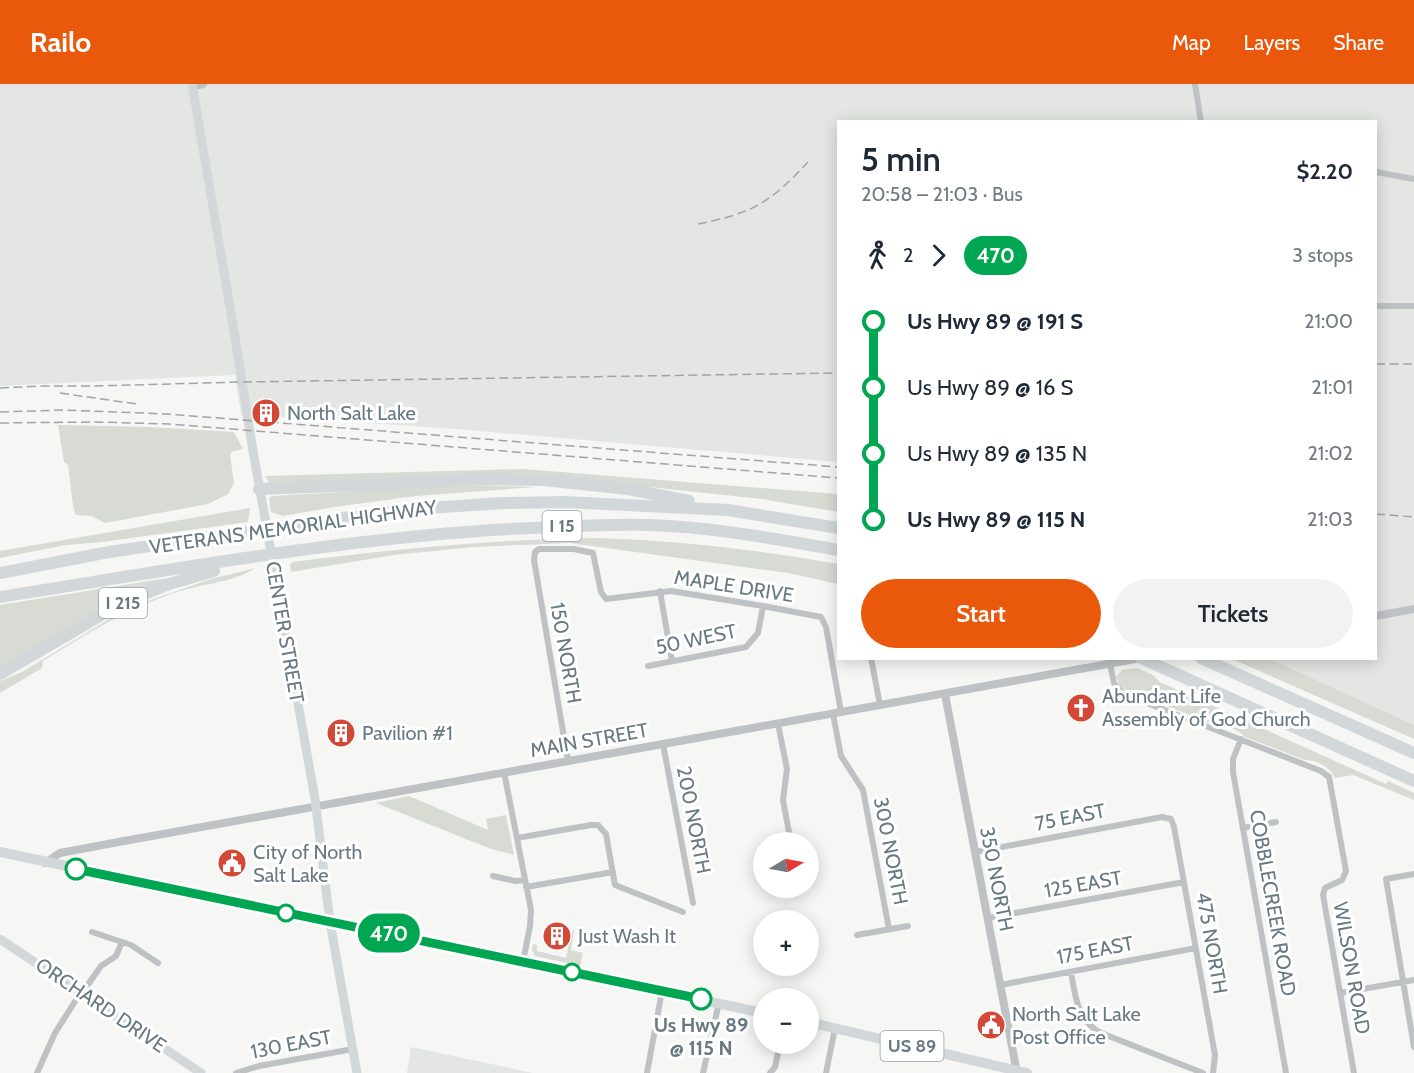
<!DOCTYPE html>
<meta charset="utf-8">
<style>
body{margin:0;font-family:Cabin,sans-serif;background:#f2f2f3;color:#1f2937;height:100vh;display:flex;flex-direction:column;font-size:22px;white-space:nowrap}
*{box-sizing:border-box;margin:0}
p{font-size:20px;color:#747a83}
.icon{flex:none;width:33px;height:33px;fill:none;stroke:currentColor;stroke-width:2;stroke-linecap:round;stroke-linejoin:round}
.map{position:relative;flex:1;overflow:hidden}
.panel{position:absolute;left:837px;top:36px;width:540px;height:540px;display:flex;flex-direction:column;background:#fff;border-radius:0px;box-shadow:0 3px 15px #0003}
.panel>*{flex:none}
.badge{padding:0 12px;border-radius:20px;font-size:21px;line-height:39px}
.needle{width:39px;rotate:80deg}
.buttons{position:absolute;left:753px;top:748px;display:grid;gap:12px}
.buttons a{display:grid;place-items:center;width:66px;height:66px;border-radius:50%;background:#fff;box-shadow:0 3px 15px #0003;font-size:30px}
.map>.badge{position:absolute;translate:-50% -50%;box-shadow:0 0 0 3px #fff}
.legs{display:flex;align-items:center;gap:9px;height:66px;padding:0 24px;font-size:20px}
.legs p{margin-inline-start:auto}
.overview{display:flex;align-items:center;justify-content:space-between;height:102px;padding:0 24px}
h1{font-size:33px;font-weight:600;line-height:45px}
.action{display:flex;gap:12px;margin-top:auto;padding:12px 24px}
.action a{flex:1;height:69px;border-radius:36px;background:#ea580c;color:#fff;font-size:24px;font-weight:600;line-height:69px;text-align:center}
.action a+a{background:#f2f2f3;color:#1f2937}
ul{padding:0 24px;list-style:none}
li{display:flex;align-items:center;gap:21px;height:66px;font-size:22px}
li i{display:grid;place-items:center;width:9px;height:100%;margin:0 8px;background:currentColor}
li i::after{content:'';width:15px;height:15px;margin:-8px;border:4px solid;border-radius:50%;background:#fff}
li p{margin-inline-start:auto}
li:first-child i{background:linear-gradient(#0000 50%,currentColor 0)}
li:last-child i{background:linear-gradient(currentColor 50%,#0000 0)}
header{display:flex;align-items:center;gap:36px;box-sizing:border-box;height:84px;padding:0 30px;background:#ea580c;color:#fff}
header strong{font-size:28px}
nav{display:flex;gap:33px;margin-inline-start:auto;font-size:21px}
.map>svg:first-child{display:block}
.built{fill:#e4e6e4}
.green{fill:#d7dbd3}
.lines{fill:none;stroke-linecap:round;stroke-linejoin:round}
.minor{stroke:#bec2c5;stroke-width:6}
.tertiary{stroke:#bec2c5;stroke-width:8}
.secondary{stroke:#d2d8da;stroke-width:9}
.primary{stroke:#d2d8da;stroke-width:10}
.motorway{stroke:#d2d8da;stroke-width:12}
.rail{stroke:#9ea5a9;stroke-width:1.5;stroke-dasharray:9 4.5;stroke-linecap:butt}
.line-1-casing{stroke:#fff;stroke-width:14}
.line-1{stroke:#00a651;stroke-width:9}
.stop-1-dot{fill:#fff;stroke:#00a651;stroke-width:3}
.labels{text-anchor:middle;dominant-baseline:central;stroke-width:6;stroke-linejoin:round;paint-order:stroke}
.shield{fill:#fff;stroke:#95a1a8;stroke-width:1.5}
.shield-label{font-size:18px;font-weight:bold;fill:#687982}
.poi-label{font-size:20px;fill:#687982;stroke:#fff;text-anchor:start}
.street-label{font-size:20px;fill:#687982;stroke:#fff}
.stop-label{font-size:20px;font-weight:bold;fill:#687982;stroke:#fff}
</style>
<header>
<strong>Railo</strong>
<nav><a>Map</a><a>Layers</a><a>Share</a></nav>
</header>
<div class="map">
<svg width="1414" height="989" viewBox="0 0 1414 989">
<rect width="100%" height="100%" fill="#f6f6f4"/>
<path class="built" d="M0,0H1414V653L1233,575L1376,574V38H838V378L455,345L241,330L235,291L0,302Z
M411,963L533,989H407Z"/>
<path class="green" d="M58,341L149,343L234,348L243,365L233,367L230,370L234,399L228,410L208,420L105,439L91,432L76,431C72,424 70,391 68,381L64,378Z
M523,385L838,410V428L762,415L631,401H270L265,392Z
M465,401L536,403L416,412L334,423L283,432L271,428L269,414L272,412Z
M250,424L248,438L102,458L66,461L0,474V467Z
M600,454C681,457 759,466 838,480V500L788,489L570,459L473,463L394,471L291,488L290,480L293,478C395,465 496,455 600,454Z
M256,484C230,500 196,500 168,511C123,527 83,552 43,577L42,584L0,609V597L22,588L111,534L145,518L211,495Z
M168,494L119,515L0,584V521Z
M1232,575H1269L1283,581L1414,641V655Z
M1137,584L1153,591L1160,598L1386,700L1388,697L1414,709V716L1353,691L1335,694C1330,683 1317,676 1305,676L1245,653C1239,647 1228,640 1219,642L1127,607L1120,601L1116,593L1122,586Z
M409,712L488,746L486,735L506,731L514,771L491,765L376,719Z
M574,845L571,866L583,869L580,882L535,872L532,866L533,860L537,861V867L566,874L571,850Z"/>
<g class="lines">
<path class="minor" d="M1195,0L1201,38
M1376,88L1414,95
M1376,222H1414
M660,507L672,577
M871,574L880,621
M1110,580L1114,599L1124,610L1321,687L1329,693L1346,787L1342,796L1325,804L1323,811L1354,989
M648,582L746,563L758,549L763,522
M833,630L841,672L863,706L889,845
M778,640L787,685L783,716L791,759
M1241,655L1233,675V688L1286,989
M663,660L693,819
M568,677L534,476L535,468L539,465H574L593,469L601,508L606,515L671,507L763,522L821,533L826,543L841,628
M504,688L531,826L530,842L523,878
M1243,744L1276,738
M517,754L591,741H598L606,750L615,801L683,828
M975,768L1162,733L1171,735L1174,743L1215,971L1213,989
M1414,790L1386,795L1414,963
M493,792L515,797L525,796
M526,803L613,788
M988,834L1184,798
M92,848L131,861L158,879
M857,851L908,842
M1071,888C1075,911 1077,937 1101,949L1203,989
M1000,901L1196,864
M82,909L101,882L116,872L122,858
M1340,909L1414,896
M37,989L55,949L81,908
M236,989L259,982L353,965
M647,989L662,907
M703,989L719,919
M770,989L775,983L780,960
M826,989L835,944"/>
<path class="tertiary" d="M193,2L203,0
M1376,532L1414,525
M945,610L1017,989
M45,779L60,769L113,759L1141,574"/>
<path class="secondary" d="M192,0L235,253L253,367L315,715L330,838L357,989
M0,855L201,989"/>
<path class="primary" d="M0,768L764,929
M808,938L1027,989"/>
<path class="motorway" d="M259,405L391,400L475,395L543,396L628,405L689,417
M0,489L109,468L398,426L503,419L565,418L728,426L838,444
M0,513C184,484 368,449 554,443C586,442 618,440 649,441C713,443 776,455 838,466
M1141,574L1414,697
M1201,574L1414,669
M0,590L120,520L169,500L214,487"/>
<path class="rail" d="M698,140C753,129 770,119 808,78
M1376,280H1414
M0,304L43,302H94L242,298L838,289
M60,309L137,320
M0,328L64,326L167,330L838,383
M0,339L94,338L169,340L838,394
M1376,430L1414,433"/>
</g>
<g class="lines">
<g class="line-1-casing">
<path id="line-1" d="M76,785L701,915"/>
</g>
<use href="#line-1" class="line-1"/>
</g>
<defs>
<g id="building-disc" transform="scale(1.5)"><circle r="9.5" fill="#d24938" stroke="#fff"/><path d="M-4-6H4V6H1V3H-1V6H-4ZM-2.5-4.3h1.7v1.8h-1.7ZM.8-4.3h1.7v1.8H.8ZM-2.5-1h1.7V.8h-1.7ZM.8-1h1.7V.8H.8Z" fill="#fff"/></g>
<g id="church-disc" transform="scale(1.5)"><circle r="9.5" fill="#d24938" stroke="#fff"/><path d="M-1.2-6h2.4v3.5h3.3v2.4h-3.3V6h-2.4V-.1h-3.3v-2.4h3.3Z" fill="#fff"/></g>
<g id="civic-disc" transform="scale(1.5)"><circle r="9.5" fill="#d24938" stroke="#fff"/><path d="M-.6-6.5H3V-4.5H.6V-3L4-1V1h2V6H-6V1h2V-1L-.6-3ZM-1.2 2.5V6h2.4V2.5Z" fill="#fff"/></g>
</defs>
<g fill-rule="evenodd">
<use href="#building-disc" x="266" y="329"/>
<use href="#church-disc" x="1081" y="624"/>
<use href="#building-disc" x="341" y="649"/>
<use href="#civic-disc" x="232" y="779"/>
<use href="#building-disc" x="557" y="852"/>
<use href="#civic-disc" x="991" y="941"/>
</g>
<g class="stop-1-dot">
<circle cx="76" cy="785" r="10"/>
<circle cx="286" cy="829" r="8"/>
<circle cx="572" cy="888" r="8"/>
<circle cx="701" cy="915" r="10"/>
</g>
<g class="labels">
<g class="shield">
<rect x="542.5" y="427" width="39" height="30" rx="4.5"/>
<rect x="99" y="504" width="48" height="30" rx="4.5"/>
<rect x="880.5" y="947" width="63" height="30" rx="4.5"/>
</g>
<g class="shield-label">
<text x="562" y="442">I 15</text>
<text x="123" y="519">I 215</text>
<text x="912" y="962">US 89</text>
</g>
<g class="poi-label">
<text x="287" y="329">North Salt Lake</text>
<text x="1102" y="612">Abundant Life<tspan x="1102" dy="23">Assembly of God Church</tspan></text>
<text x="362" y="649">Pavilion #1</text>
<text x="253" y="768">City of North<tspan x="253" dy="23">Salt Lake</tspan></text>
<text x="578" y="852">Just Wash It</text>
<text x="1012" y="930">North Salt Lake<tspan x="1012" dy="23">Post Office</tspan></text>
</g>
<g class="street-label">
<text transform="translate(293 443) rotate(-8)">VETERANS MEMORIAL HIGHWAY</text>
<text transform="translate(734 502) rotate(9)">MAPLE DRIVE</text>
<text transform="translate(285 548) rotate(80)">CENTER STREET</text>
<text transform="translate(696 555) rotate(-12)">50 WEST</text>
<text transform="translate(566 569) rotate(80)">150 NORTH</text>
<text transform="translate(589 656) rotate(-10)">MAIN STREET</text>
<text transform="translate(1070 733) rotate(-11)">75 EAST</text>
<text transform="translate(694 736) rotate(79)">200 NORTH</text>
<text transform="translate(891 767) rotate(79)">300 NORTH</text>
<text transform="translate(997 795) rotate(79)">350 NORTH</text>
<text transform="translate(1083 800) rotate(-10)">125 EAST</text>
<text transform="translate(1273 819) rotate(80)">COBBLECREEK ROAD</text>
<text transform="translate(1212 859) rotate(80)">475 NORTH</text>
<text transform="translate(1095 866) rotate(-11)">175 EAST</text>
<text transform="translate(1352 884) rotate(80)">WILSON ROAD</text>
<text transform="translate(101 921) rotate(34)">ORCHARD DRIVE</text>
<text transform="translate(291 960) rotate(-11)">130 EAST</text>
</g>
<g class="stop-label">
<text x="701" y="941">Us Hwy 89<tspan x="701" dy="23">@ 115 N</tspan></text>
</g>
</g>
</svg>
<div class="buttons">
<a><svg class="needle" viewBox="-14 -14 28 28"><path d="M0-13l5 13h-10z" fill="#e53935"/><path d="M0 13l5-13h-10z" fill="#747a83"/></svg></a>
<a>+</a>
<a>−</a>
</div>
<b class="badge" style="left:389px;top:849px;background:#00a651;color:#fff">470</b>
<section class="panel">
<div class="overview"><div><h1>5 min</h1><p>20:58 – 21:03 · Bus</p></div><b>$2.20</b></div>
<div class="legs"><svg class="icon" aria-label="walk" viewBox="0 0 24 24"><circle cx="13" cy="4" r="2"/><path d="M13 8l-2 6 4 7M11 14l-3 7M7 12l3-4h3l4 4"/></svg>2<svg class="icon" aria-label="forward" viewBox="0 0 24 24"><path d="M9 5l7 7-7 7"/></svg><b class="badge" style="background:#00a651;color:#fff">470</b><p>3 stops</p></div>
<ul>
<li><i style="color:#00a651"></i><b>Us Hwy 89 @ 191 S</b><p>21:00</p></li>
<li><i style="color:#00a651"></i><span>Us Hwy 89 @ 16 S</span><p>21:01</p></li>
<li><i style="color:#00a651"></i><span>Us Hwy 89 @ 135 N</span><p>21:02</p></li>
<li><i style="color:#00a651"></i><b>Us Hwy 89 @ 115 N</b><p>21:03</p></li>
</ul>
<div class="action"><a>Start</a><a>Tickets</a></div>
</section>
</div>
